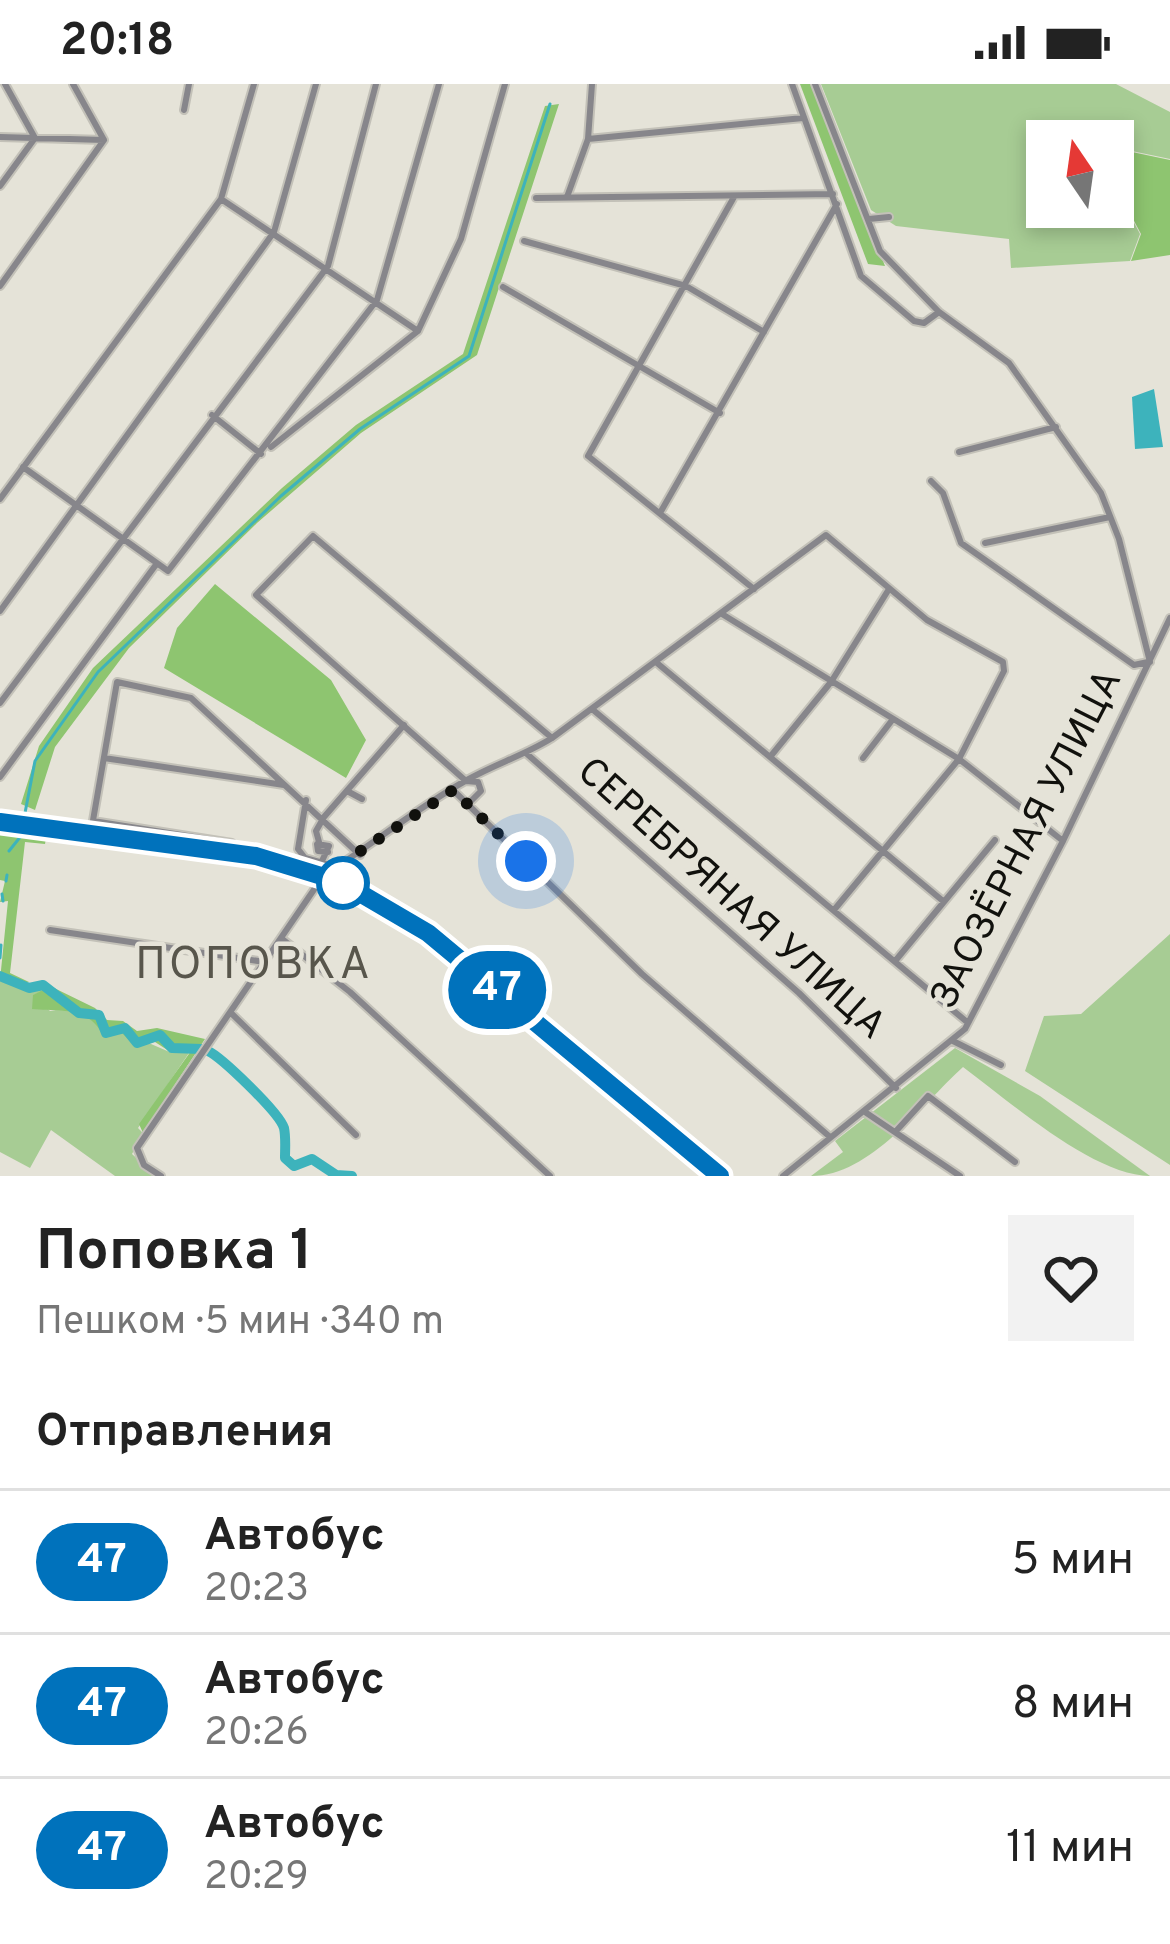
<!DOCTYPE html>
<html lang="ru">
<meta charset="utf-8">
<style>
body{margin:0;font-family:Overpass,sans-serif;background:#f2f2f2;color:#222;height:100vh;display:flex;flex-direction:column;font-size:45px;white-space:nowrap}
*{box-sizing:border-box;margin:0}
p{font-size:39px;color:#767676}
.icon{flex:none;width:66px;height:66px;fill:none;stroke:currentColor;stroke-width:2;stroke-linecap:round;stroke-linejoin:round}
.map{position:relative;height:1092px;overflow:hidden}
.sheet{display:flex;flex-direction:column;background:#fff;flex:1}
.sheet>*{flex:none}
.badge{padding:0 24px;border-radius:39px;font-size:42px;line-height:78px}
.needle{width:78px;rotate:347deg}
.buttons{position:absolute;left:1026px;top:36px;display:grid;gap:24px}
.buttons a{display:grid;place-items:center;width:108px;height:108px;border-radius:0px;background:#fff;box-shadow:0 6px 18px #0003;font-size:60px}
.you{position:absolute;width:60px;height:60px;margin:-30px;border:9px solid #fff;border-radius:50%;background:#1a73e8;box-shadow:0 0 0 18px #1a73e833}
.map>.badge{position:absolute;translate:-50% -50%;box-shadow:0 0 0 6px #fff}
h2{padding:0 36px;font-size:45px;line-height:108px}
.round{display:grid;place-items:center;flex:none;width:126px;height:126px;border-radius:0px;background:#f2f2f2}
.overview{display:flex;align-items:center;justify-content:space-between;height:204px;padding:0 36px}
h1{font-size:57px;font-weight:700;line-height:90px}
ul{padding:0;list-style:none}
li{display:flex;align-items:center;gap:36px;height:144px;padding:0 36px;border-top:3px solid #e0e0e0}
li div{flex:1}
li b{display:block;font-size:45px}
li em{font-style:normal}
li .badge{min-width:132px;font-weight:700;text-align:center}
.status{display:flex;justify-content:space-between;align-items:center;height:84px;padding:0 60px;background:#fff;direction:ltr}
.status svg{height:33px;fill:currentColor}
.map>svg:first-child{display:block}
.green{fill:#a7cc94}
.forest{fill:#8ec570}
.water{fill:#3db3bc}
.lines{fill:none;stroke-linecap:round;stroke-linejoin:round}
.stream{stroke:#3db3bc;stroke-width:3}
.river{stroke:#3db3bc;stroke-width:10}
.street-casing{stroke:#c3c1b8;stroke-width:10}
.secondary-casing{stroke:#c3c1b8;stroke-width:15}
.street{stroke:#87868b;stroke-width:6}
.secondary{stroke:#5c5b61;stroke-width:10}
.line-casing{stroke:#fff;stroke-width:27}
.line{stroke:#0072bc;stroke-width:18}
.walk{stroke:#11110d;stroke-width:12;stroke-dasharray:0 21.6}
.stop-dot{fill:#fff;stroke:#0072bc;stroke-width:6}
.labels{text-anchor:middle;dominant-baseline:central;stroke-width:9;stroke-linejoin:round;paint-order:stroke}
.street-label{font-size:39px;fill:#11110d;stroke:#e5e3d8}
.quarter-label{font-size:45px;letter-spacing:3px;fill:#58564c;stroke:#e5e3d8}
</style>
<div class="status"><b>20:18</b><svg viewBox="0 0 49 12"><path d="M0 12V9h3v3zM5 12V6h3v6zM10 12V3h3v9zM15 12V0h3v12zM26 1h20v11H26zM47 4h2v5h-2z"/></svg></div>
<div class="map">
<svg width="1170" height="1092" viewBox="0 0 1170 1092">
<rect width="100%" height="100%" fill="#e5e3d8"/>
<path class="green" d="M821,0H1116L1170,28V75L1132,67L1113,84V57H1047V123H1113V99L1140,150L1130,177L1011,184L1009,155L896,142L871,126Z
M1170,850V1081L1025,987L1044,932L1081,930Z
M0,896L50,902L34,911L50,927L67,924L172,969L191,966L138,1044L143,1049L132,1070L156,1092H115L51,1046L30,1084L0,1068Z
M955,964L1040,1012L1150,1092C1094,1092 1010,1018 963,983C921,1021 871,1092 811,1092L843,1068L835,1057Z"/>
<path class="forest" d="M800,0H813L885,182L868,180Z
M559,20L477,271L361,349L257,439L129,564L55,663L35,726L21,720L39,662L93,584L282,404L356,341L463,270L545,22Z
M1132,68L1170,76V171L1131,177L1141,150L1113,97V85Z
M215,500L331,596L366,656L346,694L164,584L177,544Z
M0,742L47,748L45,760L25,758L10,889L29,898L16,901L0,896L8,817L0,818L5,797L0,796Z
M50,902L95,924L107,936L123,937L137,947L157,944L205,955L143,1049L139,1040L191,967L172,969L155,958L133,960L121,948L103,951C87,921 59,928 32,925L33,911Z"/>
<path class="water" d="M1154,305L1163,363L1135,365L1132,313Z"/>
<g class="lines">
<path class="stream" d="M25,729L35,677L98,588L281,412L360,345L469,272L550,20
M9,767L21,752
M6,797L7,791
M2,810L3,817
M0,874L1,861"/>
<path class="river" d="M0,892L29,904L43,901L79,929L99,931L106,949L125,944L137,959L160,951L172,964L201,965
M208,967C221,973 279,1028 284,1044C286,1053 285,1065 285,1074L294,1082L312,1075L336,1091L352,1092"/>
<g class="street-casing">
<path id="street" d="M73,0L104,56
M592,0L588,55L803,34
M792,0L861,192L914,237L924,239L939,228L1009,279L1101,409L1119,455L1150,578
M815,0L880,167L939,228
M184,26L189,0
M0,53L104,56L0,202
M0,102L35,54L5,0
M567,113L588,55
M734,113L588,372L754,505
M536,114L833,110
M221,115L418,247L461,155L505,0
M869,135L889,133
M524,157L686,202L764,248
M503,203L720,329
M212,331L261,370
M271,363L418,247
M959,368L1056,343
M23,383L168,487L377,216L439,0
M931,397L943,409L961,459L1134,581L1148,578
M0,415L221,115L254,0
M660,429L837,120
M985,459L1110,433
M0,527L274,148L316,0
M722,530L959,675L1063,757
M657,579L943,817
M0,619L328,182L376,0
M592,625L967,938
M527,670L799,909L896,1004
M770,673L831,598L889,505
M104,674L284,701
M863,674L893,635
M0,693L155,482
M453,706L642,890L830,1053
M347,707L362,715
M306,716L298,765L305,774L337,783
M468,720L481,707L478,698L466,697L256,511L313,452L552,654
M93,737L232,759L230,768
M91,748L117,598L191,614L360,771
M319,758L316,747L324,733L404,641
M321,779L329,762L317,760L318,767L328,768
M50,846L265,878
M281,854L350,908L550,1092
M896,876L995,756
M231,929L356,1051
M953,957L1001,981
M865,1028L960,1092
M897,1046L928,1012L1015,1078
M161,1092L144,1081L137,1064L324,791C372,761 418,723 467,696C495,680 525,671 552,654L826,451L927,536L1003,578L1004,587L959,675L834,826
M783,1092L965,945L1063,757L1170,534"/>
</g>
<g class="secondary-casing">
<path id="secondary" d="M0,738L256,773L341,798L428,849L720,1092"/>
</g>
<use href="#street" class="street"/>
<use href="#secondary" class="secondary"/>
</g>
<g class="lines">
<g class="line-casing">
<path id="line" d="M0,738L256,772L341,798L428,849L720,1092"/>
</g>
<use href="#line" class="line"/>
<path class="walk" d="M343,799L324,791L453,706L526,777"/>
</g>
<circle class="stop-dot" cx="343" cy="799" r="24"/>
<g class="labels">
<g class="street-label">
<text transform="translate(1028 756) rotate(-63)">ЗАОЗЁРНАЯ УЛИЦА</text>
<text transform="translate(730 816) rotate(42)">СЕРЕБРЯНАЯ УЛИЦА</text>
</g>
<g class="quarter-label">
<text x="254" y="882">ПОПОВКА</text>
</g>
</g>
</svg>
<div class="buttons">
<a><svg class="needle" viewBox="-14 -14 28 28"><path d="M0-13l5 13h-10z" fill="#e53935"/><path d="M0 13l5-13h-10z" fill="#767676"/></svg></a>
</div>
<div class="you" style="left:526px;top:777px"></div>
<b class="badge" style="left:497px;top:906px;background:#0072bc;color:#fff">47</b>
</div>
<section class="sheet">
<div class="overview"><div><h1>Поповка 1</h1><p>Пешком · 5 мин · 340 m</p></div><a class="round"><svg class="icon" aria-label="heart" viewBox="0 0 24 24"><path d="M12 20l-8-8c-3-5 5-10 8-4 3-6 11-1 8 4z"/></svg></a></div>
<h2>Отправления</h2>
<ul>
<li><span class="badge" style="background:#0072bc;color:#fff">47</span><div><b>Автобус</b><p>20:23</p></div><em>5 мин</em></li>
<li><span class="badge" style="background:#0072bc;color:#fff">47</span><div><b>Автобус</b><p>20:26</p></div><em>8 мин</em></li>
<li><span class="badge" style="background:#0072bc;color:#fff">47</span><div><b>Автобус</b><p>20:29</p></div><em>11 мин</em></li>
</ul>
</section>
